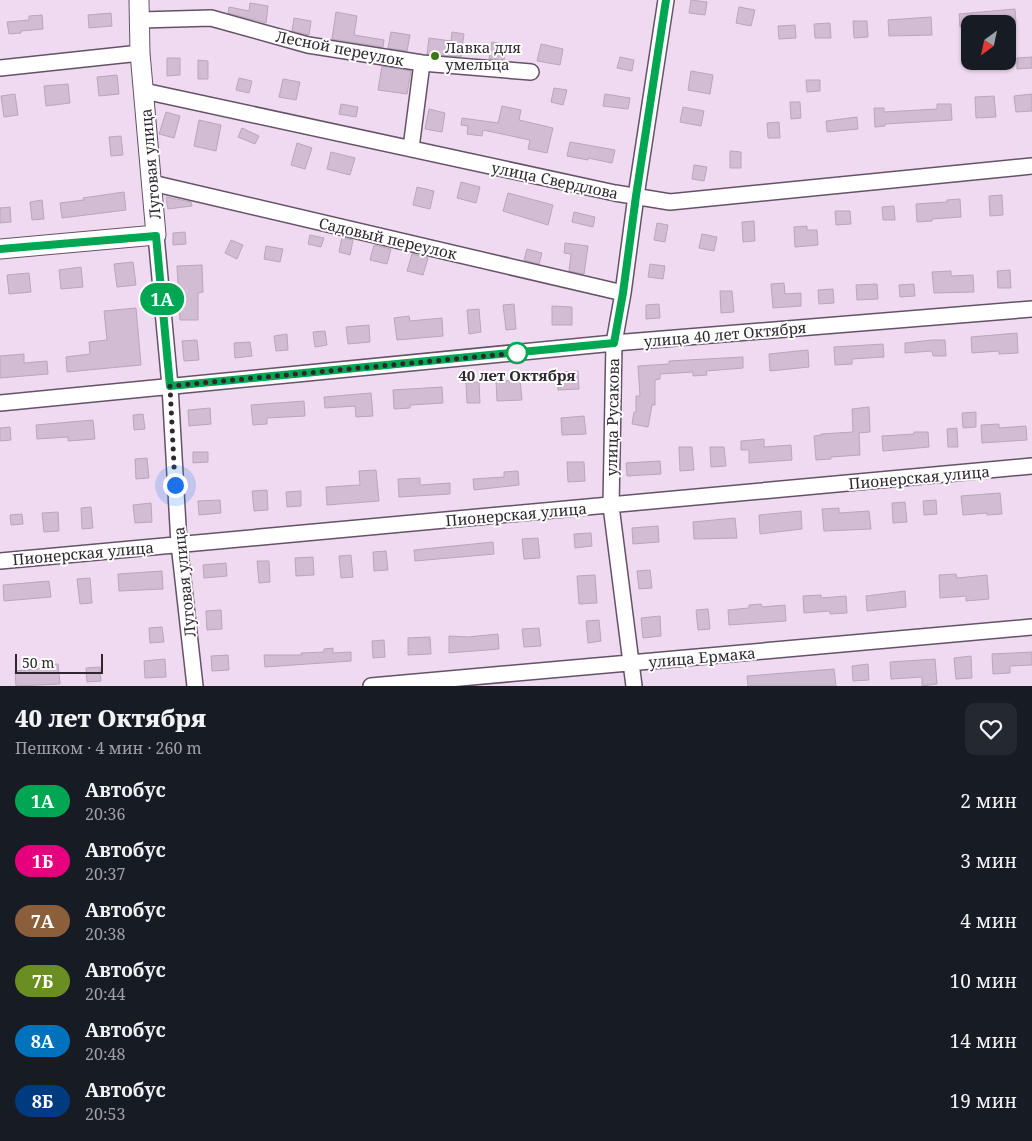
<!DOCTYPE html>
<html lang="ru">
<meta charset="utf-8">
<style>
body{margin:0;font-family:"Noto Serif",serif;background:#242831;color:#f1f3f6;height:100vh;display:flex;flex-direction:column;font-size:19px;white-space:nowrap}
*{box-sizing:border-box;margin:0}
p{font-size:16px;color:#9ea1a6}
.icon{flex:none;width:28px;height:28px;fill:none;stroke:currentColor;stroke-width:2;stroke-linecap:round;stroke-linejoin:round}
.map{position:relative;height:686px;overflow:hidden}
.panel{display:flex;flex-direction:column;background:#171b24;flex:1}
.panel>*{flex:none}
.badge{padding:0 10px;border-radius:16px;font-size:18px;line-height:32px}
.needle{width:32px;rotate:213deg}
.fabs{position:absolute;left:961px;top:15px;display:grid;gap:10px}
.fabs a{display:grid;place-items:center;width:55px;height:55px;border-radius:10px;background:#171b24;box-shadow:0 1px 4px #0004;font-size:25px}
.scale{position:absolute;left:15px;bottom:12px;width:88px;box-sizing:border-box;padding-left:5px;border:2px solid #2f2730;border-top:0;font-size:14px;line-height:18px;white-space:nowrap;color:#2f2730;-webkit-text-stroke:4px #fff;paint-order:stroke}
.you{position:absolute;width:25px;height:25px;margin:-12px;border:4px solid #fff;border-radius:50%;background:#1a73e8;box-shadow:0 0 0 8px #1a73e833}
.map>.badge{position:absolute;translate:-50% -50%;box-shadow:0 0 0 2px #fff}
.round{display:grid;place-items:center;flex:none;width:52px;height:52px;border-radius:10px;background:#242831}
.head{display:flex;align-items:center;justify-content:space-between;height:85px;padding:0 15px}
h1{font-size:24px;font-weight:800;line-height:38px}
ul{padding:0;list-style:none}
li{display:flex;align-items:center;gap:15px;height:60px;padding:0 15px}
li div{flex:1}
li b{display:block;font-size:19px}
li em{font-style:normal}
li .badge{min-width:55px;font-weight:700;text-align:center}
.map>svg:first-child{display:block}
.building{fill:#d2bcd4;stroke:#baa5bc}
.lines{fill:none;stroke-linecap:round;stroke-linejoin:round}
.minor-casing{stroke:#655267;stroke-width:18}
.major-casing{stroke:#655267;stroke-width:21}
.minor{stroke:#fff;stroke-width:15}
.major{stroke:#fff;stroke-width:19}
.line-casing{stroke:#fff;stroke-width:11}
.line{stroke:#00a651;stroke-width:8}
.walk{stroke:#2f2730;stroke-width:5;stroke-dasharray:0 9}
.poi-dot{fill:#3c7812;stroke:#fff;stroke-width:2}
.stop-dot{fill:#fff;stroke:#00a651;stroke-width:2.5}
.labels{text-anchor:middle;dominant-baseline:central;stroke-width:4;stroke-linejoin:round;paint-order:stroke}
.poi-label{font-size:15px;fill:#2f2730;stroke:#fff;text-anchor:start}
.street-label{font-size:15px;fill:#2f2730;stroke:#fff}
.stop-label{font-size:15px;font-weight:bold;fill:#2f2730;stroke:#fff}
</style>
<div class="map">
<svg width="1032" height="686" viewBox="0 0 1032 686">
<rect width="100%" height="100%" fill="#efdaf2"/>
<path class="building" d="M691,0L707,2L705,15L689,13Z
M250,3L268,6L266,23L228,13L229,7L249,11Z
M739,7L755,10L751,26L736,23Z
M1015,9L1016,23L970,24V26L960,27L959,14Z
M336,12L357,16L354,35L384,40L383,47L332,39Z
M111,13L112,26L89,28L88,15Z
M42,15L43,29L21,31V33L9,34L7,22L29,20V16Z
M931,17L932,35L889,36L888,20Z
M294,18L311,21L309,35L292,31Z
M853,21H867L868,37L854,38Z
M830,23L831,38H815L814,24Z
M795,25L796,38L779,39L778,26Z
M391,32L410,35L407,51L388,48Z
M452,32L464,34L461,57L427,54L429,38L451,41Z
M492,42L507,45L504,60L489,59Z
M541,44L563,49L560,65L537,61Z
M620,57L634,60L632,71L617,68Z
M1032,57V68L1017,69V58Z
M167,58H180V75L167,76Z
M198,60L208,61V79H198Z
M382,66L411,71L407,94L378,90Z
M691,71L713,75L710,94L688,90Z
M117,75L119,94L99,96L97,77Z
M239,78L252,81L249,93L236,90Z
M283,79L300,82L296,100L279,97Z
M806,80H820V91L807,92Z
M68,84L70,103L46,106L44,86Z
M554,88L567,90L563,105L551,102Z
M15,94L18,115L4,117L1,96Z
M605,94L630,98L628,109L603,106Z
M1032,94V111L1016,112L1014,96Z
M994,96L996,117L976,118L975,97Z
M790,102H800L801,118L791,119Z
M341,104L358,107L356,117L339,114Z
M937,104H951L952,120L885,124V126L875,127L874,108H884V112L937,109Z
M502,106L521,110L519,120L553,128L547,153L528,149L530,140L483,130L482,136L467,134L468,126L461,125L462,118L498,123Z
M683,107L704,111L701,126L680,122Z
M429,109L445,113L442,132L425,129Z
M166,112L180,116L174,138L159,134Z
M857,117L858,129L827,132L826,121Z
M199,120L221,125L216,151L194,146Z
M779,122L780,138H768L767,123Z
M242,128L259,136L255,144L238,137Z
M121,136L123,155L111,156L109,137Z
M570,142L615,150L612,163L588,158V160L567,156Z
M297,143L312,148L305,169L291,165Z
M730,151L741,152V168H730Z
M331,152L355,158L350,175L327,169Z
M694,165L707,167L704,181L692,179Z
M461,182L480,187L476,203L457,198Z
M417,187L434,191L430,209L413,205Z
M124,192L126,210L62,218L60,203L84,200L83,198Z
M508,193L553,205L548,225L503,211Z
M1002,195L1003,215L990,216L989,196Z
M166,197L191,202L192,206L168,209Z
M960,199L961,217L932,219V221L917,222L916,204L947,202V200Z
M42,200L44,219L32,220L30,202Z
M894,206L895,220H883L882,207Z
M10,207L11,222L0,223V208Z
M835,211H850L851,224L836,225Z
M574,212L595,217L593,227L572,222Z
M754,221L755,241L743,242L742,222Z
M657,223L668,225L665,242L654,240Z
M807,226V230H817L818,245L795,247L794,227Z
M185,232L186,244L173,245V233Z
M702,234L717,237L714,251L699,248Z
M310,235L324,238L321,247L308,244Z
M342,237L353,240L350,255L339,252Z
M231,240L243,245L237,259L225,253Z
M565,243L588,246L584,274L569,271L571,254L564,253Z
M374,245L391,249L387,264L370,260Z
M266,246L283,249L280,262L264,259Z
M527,249L542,253L539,264L524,260Z
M412,254L428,258L423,275L407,271Z
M133,262L136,285L117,287L114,264Z
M650,264L665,266L663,279L648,277Z
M202,265L203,292L198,293V320H180L177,266Z
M81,267L83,287L61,289L59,270Z
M1010,270L1011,288H998L997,271Z
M951,271V276L973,275L974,292L934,293L932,272Z
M29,273L31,292L9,294L7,275Z
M784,283L785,294L801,293V306L773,308L771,284Z
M877,284L878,299L857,300L856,285Z
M914,284L915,296L900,297L899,285Z
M833,289L834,303L819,304L818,290Z
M720,291H732L734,312L721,313Z
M514,304L516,329L506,330L503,305Z
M659,304L660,318L646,319V305Z
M552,306L572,307V325H552Z
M136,308L141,365L67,372L66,357L90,354L89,342L107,340L104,311Z
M479,309L481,332L469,334L467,310Z
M409,316L410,321L442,318L443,336L397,340L394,318Z
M369,325L370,342L348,344L346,327Z
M325,331L327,345L315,347L313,332Z
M1017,333L1018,353L999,354V351L972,353L971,337Z
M287,334L288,350L276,351L274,336Z
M197,340L199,360L184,361L182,341Z
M932,340H945L946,356H933L932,351L905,353V343Z
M250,342L252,356L235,358L234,343Z
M883,344L884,357L852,359V364L835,365L834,347Z
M808,350L809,367L770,371L769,354Z
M24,354V363L47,361L48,374L0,378V356Z
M743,357V368L706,371L707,375L693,376V372L660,374V379L655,380V405H652L648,427L632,424L634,412H636V396H640L638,366L669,364V361Z
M578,371L579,389L558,390L557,372Z
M520,380L522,400L497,401L496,381Z
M479,382L480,403H467L466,383Z
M442,387L443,403L410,405V408L394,409L393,390Z
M371,393L373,416L356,417L355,406L325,408L324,397Z
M304,401L305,416L267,418V424L253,425L251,405Z
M869,407L870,432L859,433L860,455L831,457V459L816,460L814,436L821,435V434L853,432L852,409Z
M210,408L211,424L189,426L188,410Z
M976,412V427L963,428L962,413Z
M143,414L145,429L134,430L133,415Z
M584,416L586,434L562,435L561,418Z
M93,420L95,439L68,441V437L37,439L36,425Z
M999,424V428L1026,426L1027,440L982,443L981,425Z
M10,427L11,440L0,441V428Z
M957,428L958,447H948L947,429Z
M914,432H928L929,447L883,451L882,436L914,434Z
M764,439V447L791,445L792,460L749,463V450H741V441Z
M679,447H692L694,470L680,471Z
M710,447H724L726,466L711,467Z
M193,452H208V462L193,463Z
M147,458L149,478L136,479L135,459Z
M660,461L661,474L627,476L626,463Z
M567,462H584L585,481L568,482Z
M376,470L379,501L327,505L326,487L360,485L359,471Z
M518,471L519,485L474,490L473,479L504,477V472Z
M420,478V485L450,483V494L399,497L398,479Z
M267,490L268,510L254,511L252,491Z
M301,491V506L287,507L286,492Z
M1000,493L1002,514L987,515V513L963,515L961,496Z
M220,500L221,513L199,515L198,501Z
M936,500L937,514L924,515L923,501Z
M905,502L907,522L893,523L892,503Z
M151,503L152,522L135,523L133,505Z
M91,507L93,528L82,529L81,508Z
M839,508V513L869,511L871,529L824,531L822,509Z
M801,511L802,529L760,534L759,515Z
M58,512L59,531L44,532L42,513Z
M22,514L23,524L11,525L10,515Z
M735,518L737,538L694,539L693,522Z
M658,526L659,542L633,544L632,528Z
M591,533L592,546L575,548L574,534Z
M538,538L540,558L524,559L522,539Z
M493,542L494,554L415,561L414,550Z
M386,551L388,570L374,571L373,552Z
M351,555L353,577L341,578L339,556Z
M313,557L314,575L296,576L295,558Z
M257,561H269L270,582L259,583Z
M226,563L227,576L204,578L203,565Z
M650,570L652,588L639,589L637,571Z
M162,571L163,589L119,591L118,574Z
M956,574L957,578L987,575L989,599L966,601V596L940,598L939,575Z
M595,575L597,603L579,604L577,576Z
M90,578L92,603L80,604L77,579Z
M49,581L51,597L4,601L3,585Z
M905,591L906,607L867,611L866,596Z
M821,595V598L846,596L847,613L830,614V611L804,613L803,596Z
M761,604L762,607L785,605L786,621L729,625L728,610L749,608V605Z
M708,609L710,629L698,630L696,610Z
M221,610L222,629L207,630L206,611Z
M660,616L661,636L643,638L641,618Z
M599,620L601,641L588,643L586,621Z
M162,627L164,642L150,643L149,628Z
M539,628L541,646L524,647L522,629Z
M498,634L499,649L449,653V636L468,637Z
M430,637L431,654L408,655V638Z
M384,640L385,657L373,658L372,641Z
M333,648V653L351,652V661L265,667L264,655H302L301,653L324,652V649Z
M1032,652V665L1010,666V673L993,674L992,654Z
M228,655L229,670L212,671L211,656Z
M971,656L972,678L956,679L954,658Z
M165,659L166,677L145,678L144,661Z
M935,659L937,684L922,686V677L891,679L890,662Z
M58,664L60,684L16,686L15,671L46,668V665Z
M868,664L869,680L853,681L852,666Z
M100,667L101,681L87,682L86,668Z
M834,669L836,686H748L747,676Z"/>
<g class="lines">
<g class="minor-casing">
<path id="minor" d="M141,20L211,18L308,45L422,63L531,72
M0,68L140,53
M144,91L615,193L670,202L1032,166
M411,148L422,63
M152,183L623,293
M156,235L170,386L179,544L195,686
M0,403L614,343L1032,309
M0,561L1032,466
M371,686L1032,627
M634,686L611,506L614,343L623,293L636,196L666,0"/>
</g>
<g class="major-casing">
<path id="major" d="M0,249L156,235L140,53L139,0"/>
</g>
<use href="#minor" class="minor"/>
<use href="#major" class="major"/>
</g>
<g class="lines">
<g class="line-casing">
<path id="line" d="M0,249L156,236L170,386L614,343L623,293L636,196L666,0"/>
</g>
<use href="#line" class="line"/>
<path class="walk" d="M175,485L170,386L517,353"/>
</g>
<circle class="poi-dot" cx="435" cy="56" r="5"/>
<circle class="stop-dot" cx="517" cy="353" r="10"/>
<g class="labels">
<g class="poi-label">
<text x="445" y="47">Лавка для<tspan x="445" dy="17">умельца</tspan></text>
</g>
<g class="street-label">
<text transform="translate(340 48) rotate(11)">Лесной переулок</text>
<text transform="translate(150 164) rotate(-95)">Луговая улица</text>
<text transform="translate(555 180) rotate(12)">улица Свердлова</text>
<text transform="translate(388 238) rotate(13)">Садовый переулок</text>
<text transform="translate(725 334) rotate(-5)">улица 40 лет Октября</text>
<text transform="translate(612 417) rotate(-89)">улица Русакова</text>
<text transform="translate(919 477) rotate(-5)">Пионерская улица</text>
<text transform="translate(516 514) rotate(-5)">Пионерская улица</text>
<text transform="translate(83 553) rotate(-5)">Пионерская улица</text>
<text transform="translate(184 582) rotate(-96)">Луговая улица</text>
<text transform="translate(702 657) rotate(-5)">улица Ермака</text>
</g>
<g class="stop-label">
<text x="517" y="375">40 лет Октября</text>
</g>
</g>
</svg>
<div class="fabs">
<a><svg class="needle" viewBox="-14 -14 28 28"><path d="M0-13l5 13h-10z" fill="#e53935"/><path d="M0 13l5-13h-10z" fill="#9ea1a6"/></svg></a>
</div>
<div class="scale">50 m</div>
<div class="you" style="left:175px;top:485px"></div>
<b class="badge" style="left:162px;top:299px;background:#00a651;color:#fff">1А</b>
</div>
<section class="panel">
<div class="head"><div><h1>40 лет Октября</h1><p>Пешком · 4 мин · 260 m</p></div><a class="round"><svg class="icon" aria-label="heart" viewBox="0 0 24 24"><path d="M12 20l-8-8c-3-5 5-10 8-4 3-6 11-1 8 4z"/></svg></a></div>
<ul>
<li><span class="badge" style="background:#00a651;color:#fff">1А</span><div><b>Автобус</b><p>20:36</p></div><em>2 мин</em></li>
<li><span class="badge" style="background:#e6007e;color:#fff">1Б</span><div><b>Автобус</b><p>20:37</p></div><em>3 мин</em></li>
<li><span class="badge" style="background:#8b5e3c;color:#fff">7А</span><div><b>Автобус</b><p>20:38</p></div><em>4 мин</em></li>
<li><span class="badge" style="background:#6b8e23;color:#fff">7Б</span><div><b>Автобус</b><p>20:44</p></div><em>10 мин</em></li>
<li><span class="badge" style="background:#0072bc;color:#fff">8А</span><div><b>Автобус</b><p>20:48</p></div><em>14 мин</em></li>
<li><span class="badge" style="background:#003b80;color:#fff">8Б</span><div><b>Автобус</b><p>20:53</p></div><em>19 мин</em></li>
</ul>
</section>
